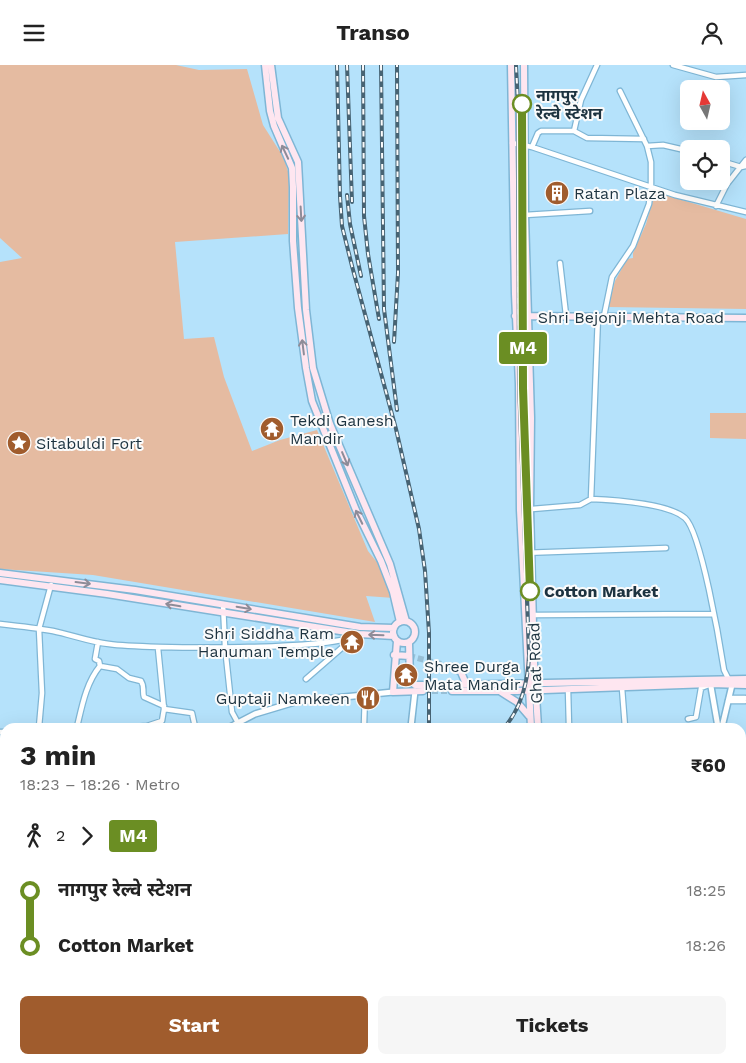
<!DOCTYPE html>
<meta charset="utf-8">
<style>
body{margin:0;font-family:"Work Sans","Noto Sans Devanagari",sans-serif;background:#f6f6f6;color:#222;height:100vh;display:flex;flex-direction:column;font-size:19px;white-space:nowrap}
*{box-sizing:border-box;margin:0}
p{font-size:16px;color:#767676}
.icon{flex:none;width:28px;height:28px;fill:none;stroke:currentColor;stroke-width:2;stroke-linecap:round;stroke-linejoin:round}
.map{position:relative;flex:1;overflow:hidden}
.sheet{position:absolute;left:0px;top:658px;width:746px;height:341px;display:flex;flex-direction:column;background:#fff;border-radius:15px 15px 0 0;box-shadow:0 5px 20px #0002}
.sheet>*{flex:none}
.badge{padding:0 10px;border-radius:4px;font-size:18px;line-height:32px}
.needle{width:32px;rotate:352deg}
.fabs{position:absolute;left:680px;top:15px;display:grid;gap:10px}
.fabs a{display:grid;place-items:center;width:50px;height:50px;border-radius:8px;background:#fff;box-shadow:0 5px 20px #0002;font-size:25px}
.map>.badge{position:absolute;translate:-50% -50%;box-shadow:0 0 0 2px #fff}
.legs{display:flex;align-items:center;gap:8px;height:55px;padding:0 20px;font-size:16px}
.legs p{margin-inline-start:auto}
.overview{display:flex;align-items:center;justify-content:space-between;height:85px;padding:0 20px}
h1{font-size:28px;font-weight:700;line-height:38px}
.cta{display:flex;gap:10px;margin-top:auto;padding:10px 20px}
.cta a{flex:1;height:58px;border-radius:8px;background:#a05c2d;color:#fff;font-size:20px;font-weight:700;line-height:58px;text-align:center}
.cta a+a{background:#f6f6f6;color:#222}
ul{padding:0 20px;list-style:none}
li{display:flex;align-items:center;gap:18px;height:55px;font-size:19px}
li i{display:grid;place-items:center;width:8px;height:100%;margin:0 6px;background:currentColor}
li i::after{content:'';width:12px;height:12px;margin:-6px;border:4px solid;border-radius:50%;background:#fff}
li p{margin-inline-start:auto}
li:first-child i{background:linear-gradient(#0000 50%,currentColor 0)}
li:last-child i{background:linear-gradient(currentColor 50%,#0000 0)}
header{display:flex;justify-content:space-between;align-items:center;height:65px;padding:0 20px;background:#fff;font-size:22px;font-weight:700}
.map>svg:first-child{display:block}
.green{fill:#e5bba1}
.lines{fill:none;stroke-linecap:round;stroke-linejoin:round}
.secondary-tunnel{stroke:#97bfd6;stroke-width:6;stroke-dasharray:6 3;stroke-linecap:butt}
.minor-casing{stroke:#7fb6d5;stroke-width:7}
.tertiary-casing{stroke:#7fb6d5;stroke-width:8}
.secondary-casing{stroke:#7fb6d5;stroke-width:9}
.minor{stroke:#fff;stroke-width:4.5}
.tertiary{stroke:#fff;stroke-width:5}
.secondary{stroke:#fee6f0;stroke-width:6}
.rail-casing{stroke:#476373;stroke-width:4}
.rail{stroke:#fbfbfb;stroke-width:2;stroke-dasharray:5.5;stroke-linecap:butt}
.oneway{stroke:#8e8c98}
.line-1-casing{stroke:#fff;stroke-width:11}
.line-1{stroke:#6b8e23;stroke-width:8}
.stop-1-dot{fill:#fff;stroke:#6b8e23;stroke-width:2.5}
.labels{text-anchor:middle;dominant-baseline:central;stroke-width:4;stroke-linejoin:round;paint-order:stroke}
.stop-label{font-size:16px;font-weight:bold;fill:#1d3340;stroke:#fbfbfb;text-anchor:start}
.poi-label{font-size:16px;fill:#1d3340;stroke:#fbfbfb;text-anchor:start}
.street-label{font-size:16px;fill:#1d3340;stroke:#fbfbfb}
</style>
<header><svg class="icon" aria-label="menu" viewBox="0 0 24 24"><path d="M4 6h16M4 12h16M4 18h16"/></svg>Transo<svg class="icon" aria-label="person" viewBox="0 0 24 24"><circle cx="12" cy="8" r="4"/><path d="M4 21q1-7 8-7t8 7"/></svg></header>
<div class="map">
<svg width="746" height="998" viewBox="0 0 746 998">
<rect width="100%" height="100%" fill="#b5e2fb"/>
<path class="green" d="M0,0H176L199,5L247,4L263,60L284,93L289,110L288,169L175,177L184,274L214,272L224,312L252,386L280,375L317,365L368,486L384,506L394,533L366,531L375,557L93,510L0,504V197L22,193L0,173Z
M655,127L746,154V244L608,242L615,216L627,194L633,193V188L646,159Z
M710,348H746V374L710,373Z"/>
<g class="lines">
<path class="secondary-tunnel" d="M409,591L453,602
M423,620H453
M423,626H452"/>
<g class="minor-casing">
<path id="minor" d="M673,0L716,12L746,10
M620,26L647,81L651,97V122L675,130L746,147
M574,66L587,73L644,74
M512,78L532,82L651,122L649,139L633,181L612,212L604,251
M647,81L663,80L689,86
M532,82L538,68L541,66H574L581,35L597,0
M721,96L741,102L746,101
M716,141L727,119L746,95
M525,150L590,146
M560,198L566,250
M591,434C613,435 668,438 685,453C701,467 720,579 724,605L729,615
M520,445L580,440L591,434L598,251
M522,488L666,483
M223,539L225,582L232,647L238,658
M534,550L713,549
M0,559C18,561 36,563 53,566C72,570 90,577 109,579C143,584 339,586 359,569
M100,601L117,604L129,613L141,616C145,622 142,626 144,632L164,641
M306,614L352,574
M622,623L625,662
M568,624L569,662
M729,633H745
M728,636H745
M164,644L192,648L195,662
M688,654L696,652L701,623L709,620
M38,662H48
M39,662L42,628L39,564L51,520
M77,662C82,641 86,618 100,601L99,596L95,594L98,577
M133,662L147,661L162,656L164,644L158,583
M363,662L364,660L365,629
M0,667H5
M741,701L746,699
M0,706L3,727L2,731L0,732
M0,792L5,801
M0,862L5,876
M741,913H746
M0,955L5,959
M0,977L5,973
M95,998V994
M168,998V994"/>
</g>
<g class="tertiary-casing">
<path id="tertiary" d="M710,616L718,662
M230,662L255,649L295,637L393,627
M411,662L415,626
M722,662L732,620
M0,778L5,776
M741,826L746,853"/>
</g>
<g class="secondary-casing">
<path id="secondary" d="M265,0L270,46L274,61L292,103L293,122V176L298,243L306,303L312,336L356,445L381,496L393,527L400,557
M271,0L278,53L298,97L306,245L313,303L330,359L390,499L406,556
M511,0L515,229L519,319L520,445L531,662
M524,0L525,150L531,353L530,444L534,598L538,662
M515,251L746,253
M0,508L135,525L360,562L394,563
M0,515L107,529L359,569L394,571
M393 567a11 11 0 1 1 22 0a11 11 0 1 1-22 0Z
M397,576L393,627L423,626
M409,578L410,614L415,620H423
M394,590L409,591
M453,602L461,607L466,619
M453,620L746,614
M452,626H517L710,619L746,620
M501,627L517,637L529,651
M562,994V998
M569,994V998
M31,998L38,994
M56,998L64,994
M271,998V994"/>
</g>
<use href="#minor" class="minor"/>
<use href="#tertiary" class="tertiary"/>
<use href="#secondary" class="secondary"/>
<g class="rail-casing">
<path id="rail" d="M337,0L340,131L342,161L352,201L396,364L419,464L425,506L429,568V662
M347,0L352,137
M363,0L364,151L368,189L379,254
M381,0L384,244L397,345
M347,130L350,159L361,211
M394,277L398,208L397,0
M505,662C522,641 528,617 529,590L519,319L518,39L516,0
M26,998L35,994
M412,998V994"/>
</g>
<use href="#rail" class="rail"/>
</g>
<defs><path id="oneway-shaft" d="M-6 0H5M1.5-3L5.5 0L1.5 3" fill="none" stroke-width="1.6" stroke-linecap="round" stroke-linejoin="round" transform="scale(1.25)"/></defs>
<g class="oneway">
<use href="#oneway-shaft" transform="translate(285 87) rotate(-115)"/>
<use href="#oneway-shaft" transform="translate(301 149) rotate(87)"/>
<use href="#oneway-shaft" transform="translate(303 282) rotate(-97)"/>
<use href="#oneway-shaft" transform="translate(345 394) rotate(67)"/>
<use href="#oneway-shaft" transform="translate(359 452) rotate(-116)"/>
<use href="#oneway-shaft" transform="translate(83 518) rotate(7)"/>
<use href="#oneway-shaft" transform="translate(173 540) rotate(-170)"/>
<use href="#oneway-shaft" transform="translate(244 543) rotate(10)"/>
<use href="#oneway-shaft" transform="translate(376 570) rotate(-178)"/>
</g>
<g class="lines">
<g class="line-1-casing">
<path id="line-1" d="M522,39L523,323L530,526"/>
</g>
<use href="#line-1" class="line-1"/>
</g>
<defs>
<g id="building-disc" transform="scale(1.25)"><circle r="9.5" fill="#a05c2d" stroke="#fbfbfb"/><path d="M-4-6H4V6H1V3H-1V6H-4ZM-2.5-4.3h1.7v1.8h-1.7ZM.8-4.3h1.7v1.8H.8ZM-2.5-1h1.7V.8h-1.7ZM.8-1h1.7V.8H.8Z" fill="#fff"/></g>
<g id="temple-disc" transform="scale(1.25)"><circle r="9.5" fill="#a05c2d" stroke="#fbfbfb"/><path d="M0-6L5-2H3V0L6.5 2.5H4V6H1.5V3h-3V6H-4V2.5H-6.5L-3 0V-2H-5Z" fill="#fff"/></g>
<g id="sight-disc" transform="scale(1.25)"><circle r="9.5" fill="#a05c2d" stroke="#fbfbfb"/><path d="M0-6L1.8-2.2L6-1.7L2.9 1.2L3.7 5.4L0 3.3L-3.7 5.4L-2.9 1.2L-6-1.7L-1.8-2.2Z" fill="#fff"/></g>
<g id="restaurant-disc" transform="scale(1.25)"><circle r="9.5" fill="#a05c2d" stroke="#fbfbfb"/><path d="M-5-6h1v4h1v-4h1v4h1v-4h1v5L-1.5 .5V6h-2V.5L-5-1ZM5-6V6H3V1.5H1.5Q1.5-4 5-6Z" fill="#fff"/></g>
</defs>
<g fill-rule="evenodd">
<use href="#building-disc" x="557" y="128"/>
<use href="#temple-disc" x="272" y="364"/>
<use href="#sight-disc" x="19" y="378"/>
<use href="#temple-disc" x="352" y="577"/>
<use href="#temple-disc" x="406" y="610"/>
<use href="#restaurant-disc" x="368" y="633"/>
</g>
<g class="stop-1-dot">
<circle cx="522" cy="39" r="9"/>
<circle cx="530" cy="526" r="9"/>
</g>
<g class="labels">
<g class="stop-label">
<text x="536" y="30">नागपुर<tspan x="536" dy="18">रेल्वे स्टेशन</tspan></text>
<text x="544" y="526">Cotton Market</text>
</g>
<g class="poi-label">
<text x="574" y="128">Ratan Plaza</text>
<text x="290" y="355">Tekdi Ganesh<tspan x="290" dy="18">Mandir</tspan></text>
<text x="36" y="378">Sitabuldi Fort</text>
<text x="334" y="568" text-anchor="end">Shri Siddha Ram<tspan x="334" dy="18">Hanuman Temple</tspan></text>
<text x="424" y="601">Shree Durga<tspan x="424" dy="18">Mata Mandir</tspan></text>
<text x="350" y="633" text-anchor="end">Guptaji Namkeen</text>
</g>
<g class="street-label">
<text x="631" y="252">Shri Bejonji Mehta Road</text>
<text transform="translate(535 598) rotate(-92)">Ghat Road</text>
</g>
</g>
</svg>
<div class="fabs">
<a><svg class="needle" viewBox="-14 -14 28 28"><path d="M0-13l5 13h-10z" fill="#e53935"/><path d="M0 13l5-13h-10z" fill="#767676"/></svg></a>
<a><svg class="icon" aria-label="locate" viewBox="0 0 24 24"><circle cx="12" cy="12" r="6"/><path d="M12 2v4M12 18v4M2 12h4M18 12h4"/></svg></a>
</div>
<b class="badge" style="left:523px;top:283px;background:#6b8e23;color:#fff">M4</b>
<section class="sheet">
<div class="overview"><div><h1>3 min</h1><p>18:23 – 18:26 · Metro</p></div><b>₹60</b></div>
<div class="legs"><svg class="icon" aria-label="walk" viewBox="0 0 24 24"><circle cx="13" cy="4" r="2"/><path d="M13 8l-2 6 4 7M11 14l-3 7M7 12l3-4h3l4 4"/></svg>2<svg class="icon" aria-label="forward" viewBox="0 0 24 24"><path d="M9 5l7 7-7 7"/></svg><b class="badge" style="background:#6b8e23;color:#fff">M4</b></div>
<ul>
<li><i style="color:#6b8e23"></i><b>नागपुर रेल्वे स्टेशन</b><p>18:25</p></li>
<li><i style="color:#6b8e23"></i><b>Cotton Market</b><p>18:26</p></li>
</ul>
<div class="cta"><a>Start</a><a>Tickets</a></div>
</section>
</div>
